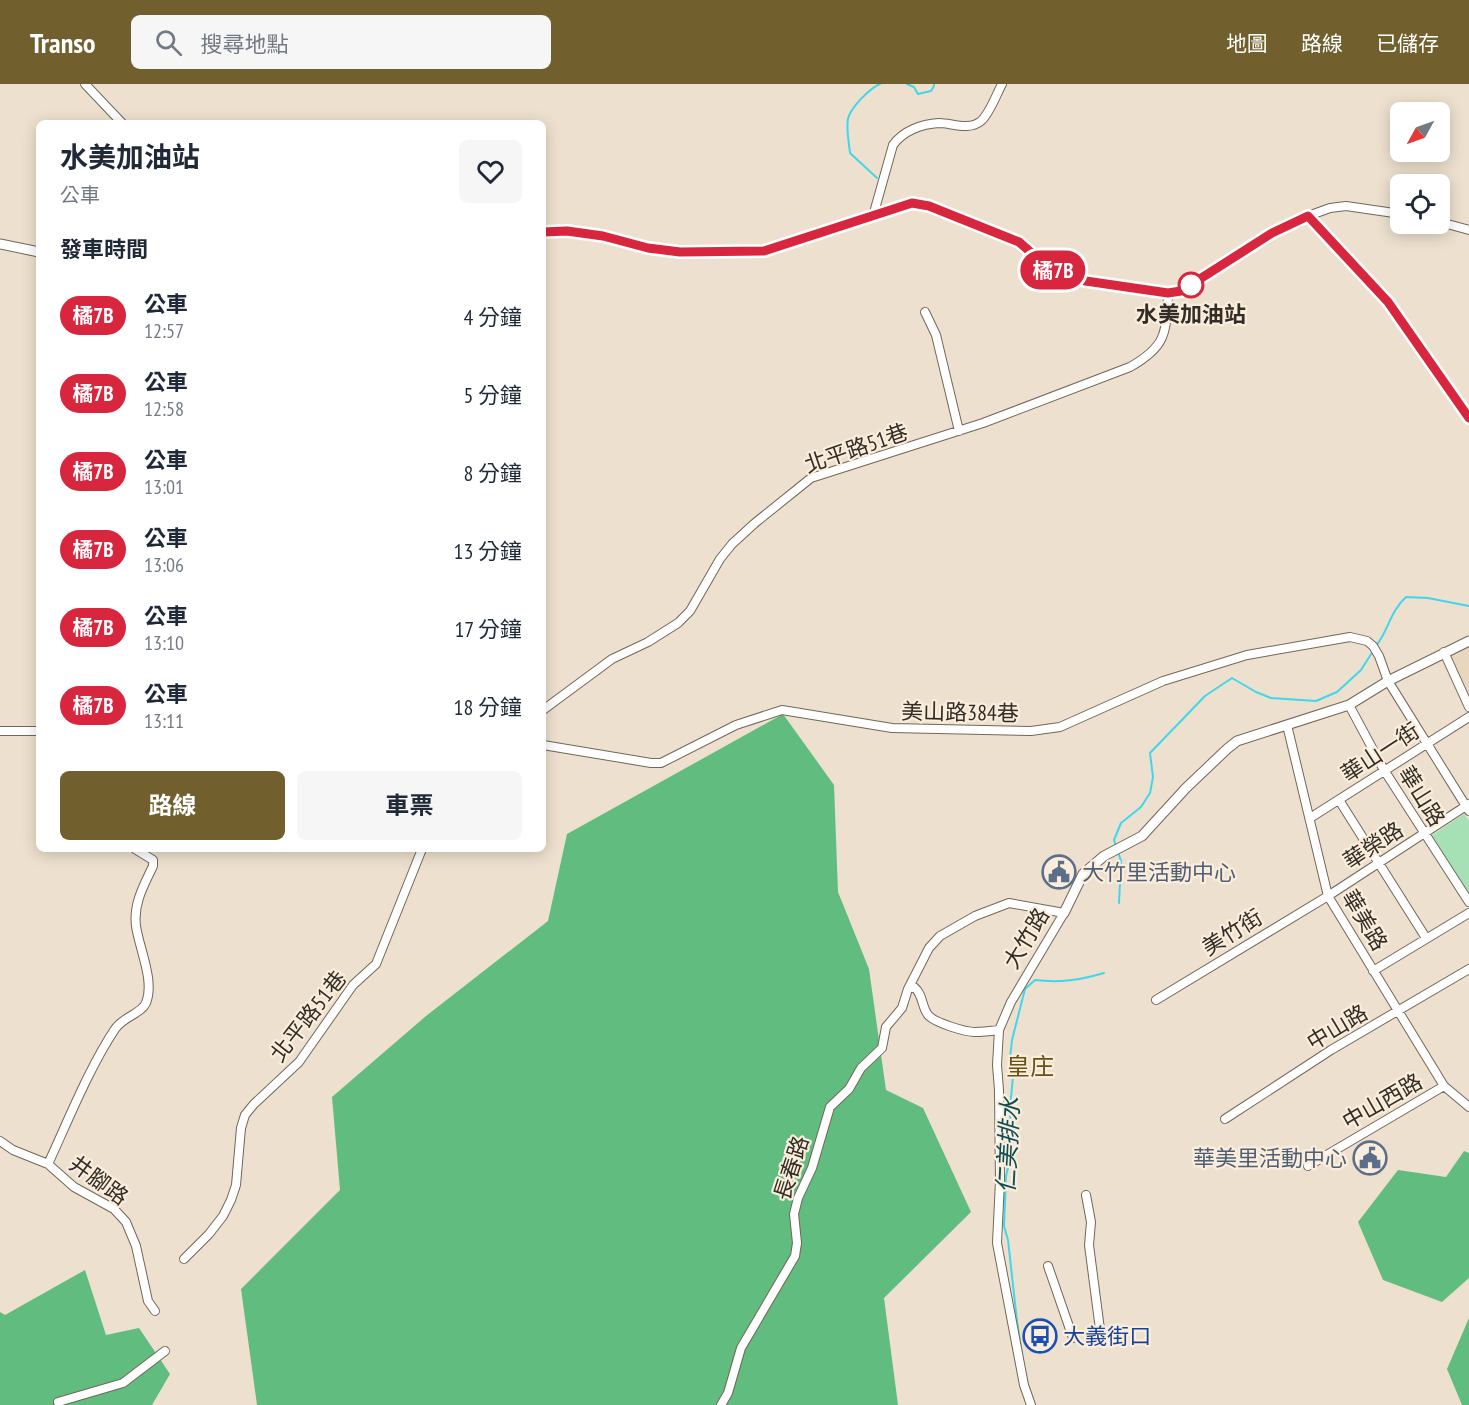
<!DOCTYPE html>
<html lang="zh-TW">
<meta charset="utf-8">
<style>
body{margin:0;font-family:"PT Sans Narrow","Noto Sans TC",sans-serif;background:#f6f6f7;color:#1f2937;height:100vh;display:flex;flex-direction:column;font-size:22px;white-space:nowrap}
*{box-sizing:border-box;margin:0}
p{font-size:20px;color:#747a83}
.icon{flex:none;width:33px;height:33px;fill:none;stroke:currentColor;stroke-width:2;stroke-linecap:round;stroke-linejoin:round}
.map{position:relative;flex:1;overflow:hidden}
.sheet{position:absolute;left:36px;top:36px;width:510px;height:732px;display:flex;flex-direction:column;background:#fff;border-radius:9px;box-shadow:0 3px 15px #0003}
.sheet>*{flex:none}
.badge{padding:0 12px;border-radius:20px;font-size:21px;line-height:39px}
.needle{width:39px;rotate:230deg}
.fabs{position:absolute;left:1390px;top:18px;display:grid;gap:12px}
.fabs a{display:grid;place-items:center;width:60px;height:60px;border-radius:9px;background:#fff;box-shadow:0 3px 15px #0003;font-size:30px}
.map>.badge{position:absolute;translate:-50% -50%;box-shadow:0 0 0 3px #fff}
h2{padding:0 24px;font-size:22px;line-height:54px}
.round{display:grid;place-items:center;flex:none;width:63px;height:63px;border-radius:9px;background:#f6f6f7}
.summary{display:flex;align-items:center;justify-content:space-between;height:102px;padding:0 24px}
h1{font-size:28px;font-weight:700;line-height:45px}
.cta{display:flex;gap:12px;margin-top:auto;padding:12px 24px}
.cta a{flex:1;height:69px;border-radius:9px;background:#715f2d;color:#fff;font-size:24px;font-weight:700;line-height:69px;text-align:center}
.cta a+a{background:#f6f6f7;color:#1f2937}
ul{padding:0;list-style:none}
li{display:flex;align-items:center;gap:18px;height:78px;padding:0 24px}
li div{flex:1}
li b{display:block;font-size:22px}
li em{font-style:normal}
li .badge{min-width:66px;font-weight:700;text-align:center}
header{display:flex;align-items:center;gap:36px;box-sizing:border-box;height:84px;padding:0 30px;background:#715f2d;color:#fff}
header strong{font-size:28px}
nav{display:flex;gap:33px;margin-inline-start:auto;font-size:21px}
.search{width:420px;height:54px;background:#f6f6f7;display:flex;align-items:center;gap:15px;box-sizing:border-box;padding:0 21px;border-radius:9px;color:#747a83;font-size:22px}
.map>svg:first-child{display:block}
.built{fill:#e8d6be}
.green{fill:#a6e1b6}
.forest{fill:#61bc7f}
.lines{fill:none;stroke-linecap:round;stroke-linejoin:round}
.stream{stroke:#40d7eb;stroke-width:2}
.minor-casing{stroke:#726758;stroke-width:10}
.tertiary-casing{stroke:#726758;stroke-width:11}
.minor{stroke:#fff;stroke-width:8}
.tertiary{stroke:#fff;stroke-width:9}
.line-casing{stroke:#fff;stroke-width:14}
.line{stroke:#d7263d;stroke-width:9}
.stop-dot{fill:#fff;stroke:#d7263d;stroke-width:3}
.labels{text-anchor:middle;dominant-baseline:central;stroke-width:4.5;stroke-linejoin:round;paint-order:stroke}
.stop-label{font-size:22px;font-weight:bold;fill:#322d26;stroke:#faeddb}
.street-label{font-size:22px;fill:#322d26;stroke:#faeddb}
.service-label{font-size:22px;fill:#4e5e75;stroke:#faeddb;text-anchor:start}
.transit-label{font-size:22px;fill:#164399;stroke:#faeddb;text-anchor:start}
.neighbourhood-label{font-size:24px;fill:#655216;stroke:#faeddb}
.water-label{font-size:24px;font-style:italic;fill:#0b4d55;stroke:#faeddb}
</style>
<header>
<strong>Transo</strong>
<div class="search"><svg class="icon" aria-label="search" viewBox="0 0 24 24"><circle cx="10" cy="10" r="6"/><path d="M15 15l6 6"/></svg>搜尋地點</div>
<nav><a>地圖</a><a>路線</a><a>已儲存</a></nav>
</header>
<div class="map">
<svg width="1469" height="1321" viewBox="0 0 1469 1321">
<rect width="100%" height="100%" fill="#ede0ce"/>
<path class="built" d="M1469,563V612L1450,572Z"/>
<path class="green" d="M1464,730L1469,737V810L1431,752Z"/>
<path class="forest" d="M783,630L834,701L838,808L869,885L886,1006L923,1024L971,1128L884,1214L898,1321H257L241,1205L340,1106L332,1013L426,932L548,837L567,750Z
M1464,1067L1469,1069V1194L1442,1218L1383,1196L1358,1138L1398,1086L1446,1093Z
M85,1186L106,1251L139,1244L170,1290L152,1321H0V1228L5,1231Z
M1469,1234V1321H1462L1447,1285Z"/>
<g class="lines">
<path class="stream" d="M907,0L914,3L918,10L931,7L934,2V0
M877,94L850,69C849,58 846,45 848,35C850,24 870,4 880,0
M1376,562C1389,546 1389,529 1406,513L1428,514L1469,522
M1116,763L1114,756L1121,739L1141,723L1150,709L1153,693L1150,669L1205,612L1232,594L1256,608L1271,614L1316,617L1337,608L1361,586L1373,567
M1118,768L1121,777L1119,819
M1022,1271L1017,1237L1008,1156L1004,1142L1005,1118L1006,1092L1011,1071L1010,1023L1013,993L1010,974L1012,956L1025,905L1035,896C1060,899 1080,896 1104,889"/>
<g class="minor-casing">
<path id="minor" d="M85,0L122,39
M873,132L893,61C903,47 921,40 939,39C952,39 969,47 981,37C990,29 996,11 1002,0
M1308,132L1330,124L1346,122L1401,130
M1440,138L1469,146
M925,228L936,251L959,347
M1444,568L1469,623
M1349,621L1384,686L1469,818
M543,626L612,575L648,558L678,539L690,527L720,475L732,460L755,439L811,394L983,339L1130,283C1167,262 1166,249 1168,209
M1287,641L1328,812L1444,1002L1469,1023
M0,647H39
M543,661L651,679H661L736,641L782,626L892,644L1031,647L1060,643L1163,597L1247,571L1350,553L1367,557L1373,562L1379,572L1388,597L1469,727
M1339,716L1426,854
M1310,734L1469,633
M1373,887L1469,829
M908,905L929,864L940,852L975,832L1009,819L1064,829L1011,918L999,946L997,981L999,1006L1000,1097L997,1159L1024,1301L1031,1321
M1156,916L1328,812L1469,720
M1225,1035L1331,966L1469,885
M0,1057L13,1066L48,1080L74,1103L114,1125L126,1138L136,1162L148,1217L155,1227
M48,1080C68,1037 89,984 115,945C124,932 141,930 146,919C155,897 139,864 136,842C133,820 144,801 153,782V776L135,765
M1308,1082L1444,1002
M1086,1111L1091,1138L1089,1161L1101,1253
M184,1175L209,1150L223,1132L231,1116L236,1101L241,1044L245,1031L254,1020L299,978L353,901L376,880L422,765
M1048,1182L1073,1254
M58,1318L123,1299L165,1267
M721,1321L728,1309L741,1264L795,1172L797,1159L794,1130L798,1114L812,1084L830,1023L849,1005L861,984L882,964L886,943L902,924L908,905L914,903C924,911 921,924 929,932C936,939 965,948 975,948C983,948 991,947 999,946"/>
</g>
<g class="tertiary-casing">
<path id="tertiary" d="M543,148L567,147L603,152L647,163L680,168L764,167L912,119L929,122L1019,158L1050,185L1072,195L1168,209L1181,207L1272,149L1308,132L1388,218L1469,334
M0,160L39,168
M1064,829L1083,790L1104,772L1142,752L1186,704L1227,665L1237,657L1349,621L1388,597L1469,557"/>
</g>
<use href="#minor" class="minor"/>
<use href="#tertiary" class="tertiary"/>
</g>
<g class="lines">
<g class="line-casing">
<path id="line" d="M543,148L567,147L603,152L648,164L680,168L764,167L912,119L929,122L1019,158L1050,185L1072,195L1168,209L1181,207L1272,149L1308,132L1388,218L1469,334"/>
</g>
<use href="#line" class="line"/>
</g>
<defs>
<g id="civic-ring" transform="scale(1.725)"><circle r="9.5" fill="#faeddb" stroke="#5c6f8a" stroke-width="1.5"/><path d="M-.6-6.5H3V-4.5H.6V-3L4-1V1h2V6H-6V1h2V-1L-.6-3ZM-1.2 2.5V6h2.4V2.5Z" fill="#5c6f8a"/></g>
<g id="bus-ring" transform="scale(1.725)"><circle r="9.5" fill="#faeddb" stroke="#1a4fb4" stroke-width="1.5"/><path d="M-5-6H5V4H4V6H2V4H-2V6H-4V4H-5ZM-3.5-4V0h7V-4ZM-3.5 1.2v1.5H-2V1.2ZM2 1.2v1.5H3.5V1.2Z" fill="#1a4fb4"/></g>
</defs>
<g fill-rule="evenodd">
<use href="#civic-ring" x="1059" y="788"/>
<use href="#civic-ring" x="1370" y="1074"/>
<use href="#bus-ring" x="1040" y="1252"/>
</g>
<circle class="stop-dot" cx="1191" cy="201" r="12"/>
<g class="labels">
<g class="stop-label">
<text x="1191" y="230">水美加油站</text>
</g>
<g class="street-label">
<text transform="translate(856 364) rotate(-19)">北平路51巷</text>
<text transform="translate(960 628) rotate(1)">美山路384巷</text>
<text transform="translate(1380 668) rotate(-33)">華山一街</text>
<text transform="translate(1422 712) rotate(58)">華山路</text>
<text transform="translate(1373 761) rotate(-33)">華榮路</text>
<text transform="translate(1365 836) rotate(59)">華美路</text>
<text transform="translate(1232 848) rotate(-32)">美竹街</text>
<text transform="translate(1026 854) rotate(-59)">大竹路</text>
<text transform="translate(308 932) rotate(-52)">北平路51巷</text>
<text transform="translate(1337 943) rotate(-31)">中山路</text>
<text transform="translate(1382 1017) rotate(-30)">中山西路</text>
<text transform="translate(791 1084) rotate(-72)">長春路</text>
<text transform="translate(99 1096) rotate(36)">井腳路</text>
</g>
<g class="service-label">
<text x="1082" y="788">大竹里活動中心</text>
<text x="1347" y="1074" text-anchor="end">華美里活動中心</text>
</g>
<g class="transit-label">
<text x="1063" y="1252">大義街口</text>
</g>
<g class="neighbourhood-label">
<text x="1030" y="982">皇庄</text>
</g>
<g class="water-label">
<text transform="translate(1008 1061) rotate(-87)">仁美排水</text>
</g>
</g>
</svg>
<div class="fabs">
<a><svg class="needle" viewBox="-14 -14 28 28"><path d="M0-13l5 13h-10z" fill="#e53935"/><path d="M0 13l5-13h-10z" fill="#747a83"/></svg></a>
<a><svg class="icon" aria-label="locate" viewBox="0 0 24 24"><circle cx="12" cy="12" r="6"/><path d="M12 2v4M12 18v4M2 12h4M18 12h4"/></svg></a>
</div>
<b class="badge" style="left:1053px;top:186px;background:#d7263d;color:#fff">橘7B</b>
<section class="sheet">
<div class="summary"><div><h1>水美加油站</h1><p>公車</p></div><a class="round"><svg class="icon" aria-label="heart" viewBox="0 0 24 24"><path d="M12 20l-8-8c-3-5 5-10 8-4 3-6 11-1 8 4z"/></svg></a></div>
<h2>發車時間</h2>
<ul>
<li><span class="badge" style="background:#d7263d;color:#fff">橘7B</span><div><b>公車</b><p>12:57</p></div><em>4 分鐘</em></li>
<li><span class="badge" style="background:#d7263d;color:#fff">橘7B</span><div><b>公車</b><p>12:58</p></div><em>5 分鐘</em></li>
<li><span class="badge" style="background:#d7263d;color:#fff">橘7B</span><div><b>公車</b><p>13:01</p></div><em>8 分鐘</em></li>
<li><span class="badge" style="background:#d7263d;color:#fff">橘7B</span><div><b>公車</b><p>13:06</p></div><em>13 分鐘</em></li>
<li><span class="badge" style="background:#d7263d;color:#fff">橘7B</span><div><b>公車</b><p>13:10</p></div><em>17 分鐘</em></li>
<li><span class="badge" style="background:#d7263d;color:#fff">橘7B</span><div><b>公車</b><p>13:11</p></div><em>18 分鐘</em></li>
</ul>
<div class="cta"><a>路線</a><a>車票</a></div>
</section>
</div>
